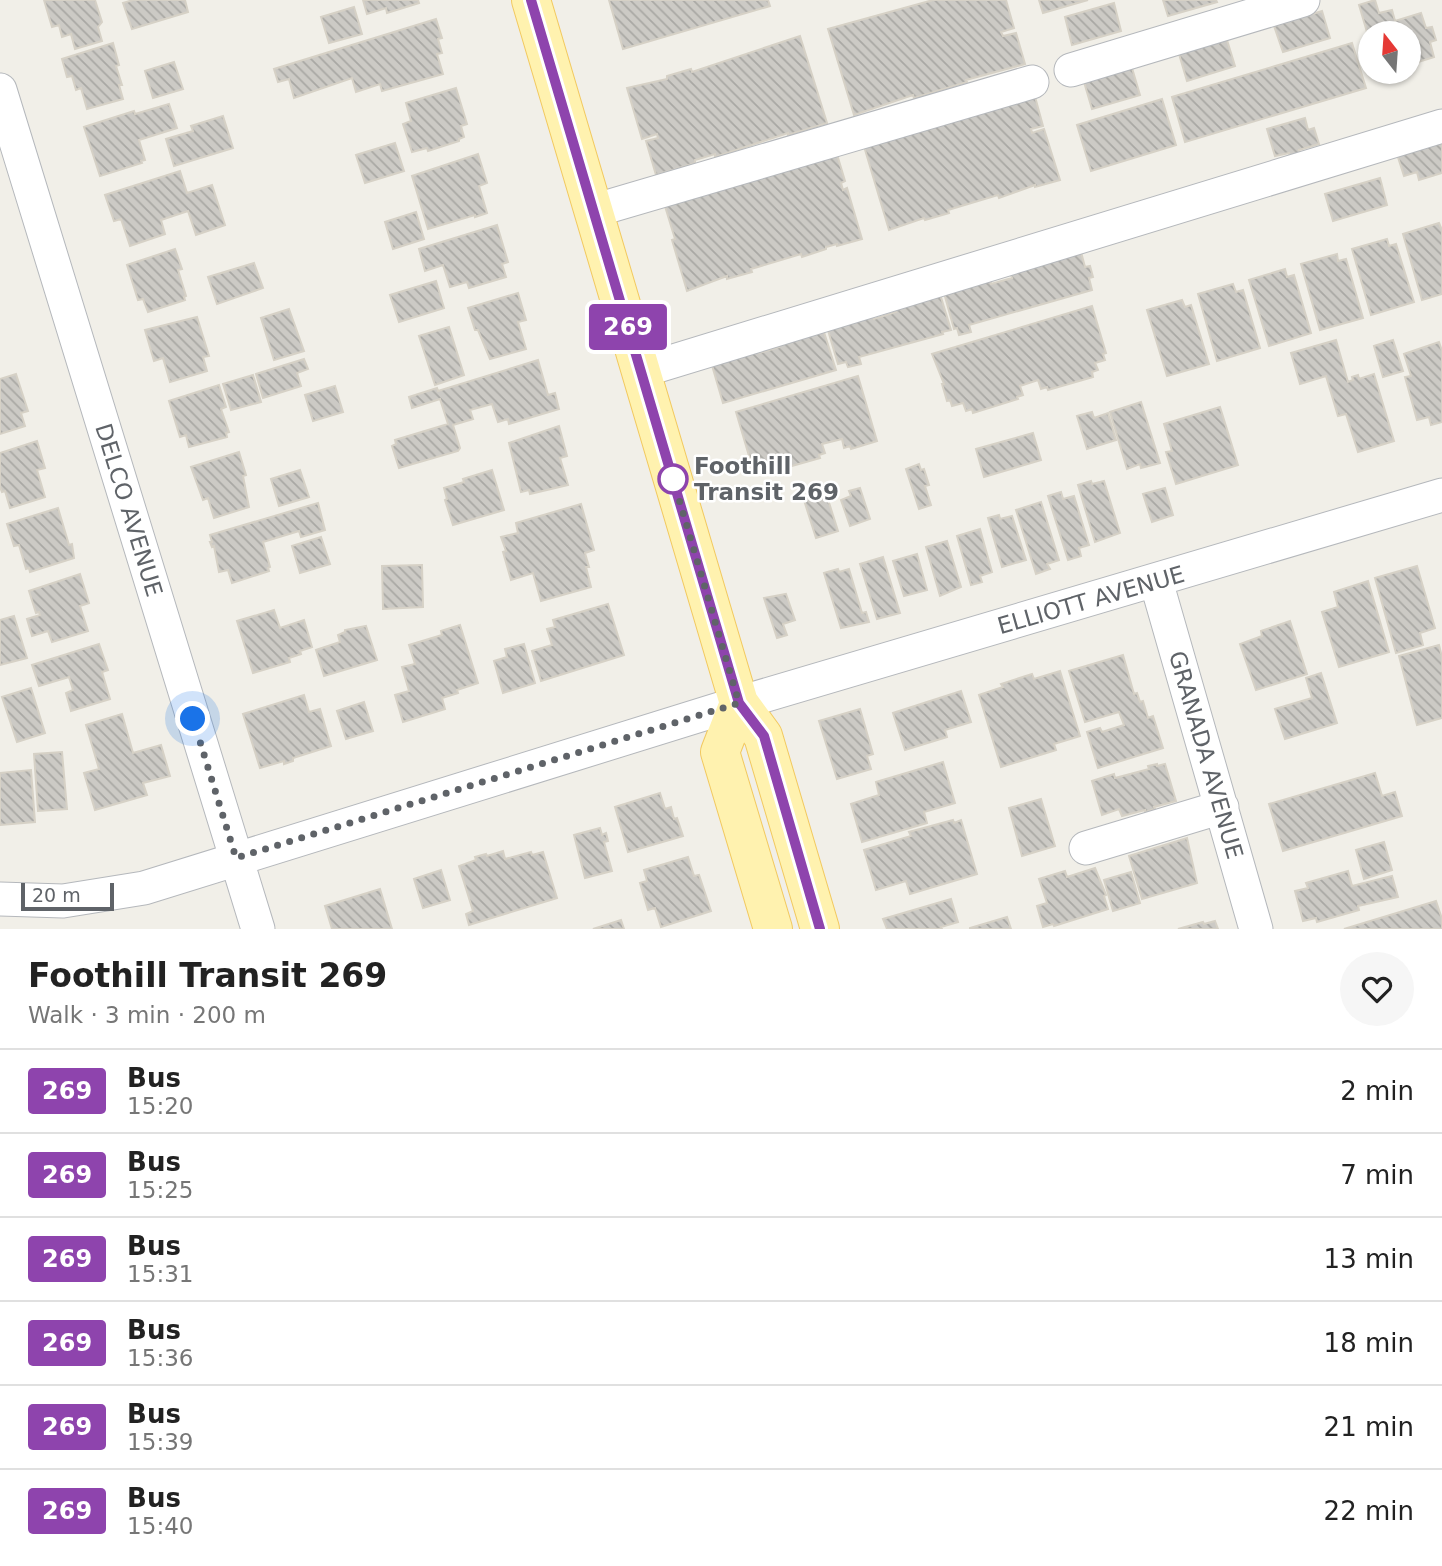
<!DOCTYPE html>
<meta charset="utf-8">
<style>
body{margin:0;font-family:"DejaVu Sans",sans-serif;background:#f6f6f6;color:#222;height:100vh;display:flex;flex-direction:column;font-size:26px;white-space:nowrap}
*{box-sizing:border-box;margin:0}
p{font-size:23px;color:#767676}
.icon{flex:none;width:38px;height:38px;fill:none;stroke:currentColor;stroke-width:2;stroke-linecap:round;stroke-linejoin:round}
.map{position:relative;height:929px;overflow:hidden}
.panel{display:flex;flex-direction:column;background:#fff;flex:1}
.panel>*{flex:none}
.badge{padding:0 14px;border-radius:5px;font-size:24px;line-height:46px}
.needle{width:46px;rotate:343deg}
.controls{position:absolute;left:1358px;top:21px;display:grid;gap:14px}
.controls a{display:grid;place-items:center;width:63px;height:63px;border-radius:50%;background:#fff;box-shadow:0 2px 5px #0004;font-size:35px}
.scale{position:absolute;left:21px;bottom:18px;width:93px;box-sizing:border-box;padding-left:7px;border:4px solid #5f6368;border-top:0;font-size:19px;line-height:24px;white-space:nowrap;color:#5f6368;-webkit-text-stroke:5px #fff;paint-order:stroke}
.you{position:absolute;width:35px;height:35px;margin:-18px;border:5px solid #fff;border-radius:50%;background:#1a73e8;box-shadow:0 0 0 10px #1a73e833}
.map>.badge{position:absolute;translate:-50% -50%;box-shadow:0 0 0 4px #fff}
.round{display:grid;place-items:center;flex:none;width:74px;height:74px;border-radius:37px;background:#f6f6f6}
.headline{display:flex;align-items:center;justify-content:space-between;height:119px;padding:0 28px}
h1{font-size:33px;font-weight:600;line-height:52px}
ul{padding:0;list-style:none}
li{display:flex;align-items:center;gap:21px;height:84px;padding:0 28px;border-top:2px solid #e0e0e0}
li div{flex:1}
li b{display:block;font-size:26px}
li em{font-style:normal}
li .badge{min-width:77px;font-weight:700;text-align:center}
.map>svg:first-child{display:block}
.building{fill:url(#building-back-hatch);stroke:#d6d1c6;stroke-width:2}
.lines{fill:none;stroke-linecap:round;stroke-linejoin:round}
.minor-casing{stroke:#b5b8bc;stroke-width:35}
.major-casing{stroke:#f2c960;stroke-width:40}
.minor{stroke:#fff;stroke-width:33}
.major{stroke:#fff2af;stroke-width:38}
.line-casing{stroke:#fff;stroke-width:16}
.line{stroke:#8e44ad;stroke-width:10}
.walk{stroke:#5f6368;stroke-width:7;stroke-dasharray:0 12.6}
.stop-dot{fill:#fff;stroke:#8e44ad;stroke-width:3.5}
.labels{text-anchor:middle;dominant-baseline:central;stroke-width:5;stroke-linejoin:round;paint-order:stroke}
.stop-label{font-size:23px;font-weight:bold;fill:#5f6368;stroke:#fff;text-anchor:start}
.street-label{font-size:23px;fill:#5f6368;stroke:#fff}
</style>
<div class="map">
<svg width="1442" height="929" viewBox="0 0 1442 929">
<defs>
<pattern id="building-back-hatch" width="6" height="6" patternUnits="userSpaceOnUse" patternTransform="scale(1.75)"><rect width="6" height="6" fill="#cccac5"/><path d="M-1 5l2 2M0 0l6 6M5-1l2 2" fill="none" stroke="#a9a8a4"/></pattern>
</defs>
<rect width="100%" height="100%" fill="#f1efe8"/>
<path class="building" d="M44,0H95L102,22L98,27L102,41L75,49L71,34L62,37L59,25L52,27Z
M133,0H185L188,12L132,29L123,3Z
M363,0H418L419,3L387,13L386,8L367,14Z
M609,0H768L770,6L623,49Z
M933,0H1006L1014,28L1001,32L1003,36L1016,33L1025,64L966,80L967,82L914,98L913,95L854,115L828,29Z
M1039,0H1088L1043,13Z
M1163,0H1216L1217,2L1168,16Z
M1375,0L1379,13L1392,10L1395,21L1421,13L1426,28L1432,27L1436,40L1430,42L1434,57L1409,65V33H1378L1377,29L1367,32L1359,5Z
M1114,3L1121,31L1072,45L1065,17Z
M354,7L362,34L329,43L321,17Z
M1322,11L1330,38L1283,52L1274,26Z
M436,19L442,38L438,39L442,53L437,54L443,74L382,91L380,84L356,92L352,78L294,98L289,79L278,82L274,69Z
M800,36L827,123L788,135V133L715,157V154L695,160V163L656,175L646,141L658,138L657,134L642,139L627,88L667,79V76L691,69L692,72Z
M1227,40L1235,66L1187,81L1179,54Z
M113,43L119,65L116,66L122,85H119L123,99L87,109L81,88L76,90L72,76L67,77L62,59Z
M1352,43L1366,88L1185,142L1172,97Z
M174,62L183,89L153,98L145,71Z
M1132,68L1140,95L1092,109L1084,82Z
M456,88L467,124L461,126L464,137L459,139V141L428,151L427,148L412,152L403,124L411,121L406,103Z
M1034,93L1043,126L1031,129L1032,133L1044,129L1060,180L1035,187V185L999,198L998,195L948,210L949,213L925,220L924,218L889,230L863,143Z
M1162,99L1176,145L1091,171L1077,125Z
M169,104L177,128L139,140L145,160L141,161L142,163L100,176L84,127L134,111L135,114Z
M223,116L233,148L174,166L166,139L193,131L191,126Z
M1305,118L1308,130L1314,128L1319,144L1299,150L1300,154L1290,158L1289,153L1275,156L1267,129Z
M1442,134V173L1419,180L1417,172L1404,176L1395,148Z
M395,143L404,171L365,183L356,155Z
M836,151L845,181L841,183L843,190L847,188L862,239L837,246V244L826,247V249L802,257L801,254L751,269L752,272L727,279V276L687,291L672,240L675,239L664,203Z
M478,154L487,183L479,186L487,213L475,217V215L428,229L412,176Z
M180,171L187,193L212,185L225,225L196,235L188,211L161,220L165,234L130,246L121,219L114,221L105,195Z
M1380,178L1387,205L1333,221L1325,194Z
M416,212L424,239L393,249L385,222Z
M1439,223L1442,230V294L1422,300L1403,234Z
M497,225L508,262L502,264L506,277L469,288L467,282L450,287L443,265L425,271L419,249Z
M1387,239L1389,246L1396,244L1414,302L1371,315L1352,249Z
M175,249L182,269L178,270L186,296L184,297L185,300L148,312L143,299L138,300L127,265Z
M1081,252L1085,267L1090,266L1093,277L1089,278L1092,290L969,325L971,332L959,335L957,328L954,329L944,293L990,279L991,284L1012,278L1010,273Z
M1337,254L1338,261L1346,259L1363,318L1320,330L1301,264Z
M254,263L263,288L217,304L208,277Z
M1285,269L1287,277L1294,275L1311,333L1269,346L1249,280Z
M436,281L444,308L399,322L390,295Z
M1233,284L1236,292L1243,290L1260,348L1217,361L1198,294Z
M518,293L526,320L518,322L526,349L490,359L478,330H475L468,308Z
M940,294L951,330L942,332L943,334L859,357L861,364L848,367L846,362L838,364L827,327L873,314L874,319L896,312L894,308Z
M1182,300L1185,307L1191,305L1209,364L1167,376L1147,310Z
M1092,306L1106,353L1103,354L1105,360L1095,363L1098,370L1092,372L1093,377L1048,390L1047,387L1041,389L1038,380L1020,386L1023,395L1017,397L1018,399L973,413L972,409L966,411L963,403L952,406L950,400L947,401L942,384H944L932,354Z
M289,309L304,351L274,360L261,318Z
M197,317L209,356L203,357L207,371L170,382L163,358L154,361L145,330Z
M449,327L464,375L435,385L419,336Z
M823,329L836,370L723,403L711,362L757,348L759,353L779,347L777,342Z
M1336,340L1348,382L1353,380L1352,377L1358,375L1359,379L1374,374L1394,441L1358,452L1346,414L1338,416L1326,376L1300,384L1291,353Z
M1393,340L1403,371L1383,377L1374,346Z
M1439,342L1442,351V422L1431,425L1429,417L1417,420L1405,377L1411,376L1404,354Z
M304,359L308,369L297,373L301,386L263,398L256,374Z
M538,360L548,395L555,393L559,409L509,424L508,419L498,422L492,404L470,410L473,419L453,425L460,448L458,451L399,468L392,446L396,444L395,440L448,424L440,399L412,408L409,397L437,388L438,391Z
M16,374L28,411L21,413L25,426L0,434V379Z
M253,375L261,402L231,410L223,384Z
M858,376L877,441L851,449L850,446L844,448L842,439L822,444L825,453L819,455L820,458L774,471L773,469L767,470L765,462L752,466L736,412Z
M219,385L226,407L221,409L229,432L226,433L227,437L189,447L186,435L180,437L169,401Z
M335,386L343,412L313,421L305,395Z
M1141,402L1160,463L1141,468L1140,464L1127,469L1110,412Z
M1220,407L1238,465L1176,484L1166,452L1172,451L1164,424Z
M1092,412L1094,418L1108,413L1116,440L1087,449L1077,416Z
M559,426L567,456L560,458L568,485L530,494L529,490L521,492L509,443Z
M1033,433L1041,460L984,477L976,449Z
M37,441L45,468L37,470L45,497L10,508L5,491L2,492L0,487V453Z
M239,452L246,475L243,476L249,507L214,518L208,498L203,500L191,467Z
M919,464L921,470L924,469L929,485L925,486L931,505L919,509L906,469Z
M300,470L309,497L279,506L271,479Z
M492,470L504,510L453,525L445,500L447,499L444,488L464,482L463,479Z
M1091,481L1092,484L1104,481L1120,533L1095,542L1078,485Z
M860,488L870,519L850,526L841,500L851,496L849,491Z
M1165,488L1173,515L1152,522L1143,494Z
M825,490L838,531L816,538L803,497Z
M1061,492L1063,499L1074,496L1089,545L1079,548L1081,556L1068,560L1048,496Z
M1041,502L1059,560L1047,564L1050,569L1036,574L1016,510Z
M318,503L325,530L301,537L299,531L263,542L270,567L268,568L269,571L232,583L228,570L219,572L214,546L212,547L210,542H212L210,535Z
M581,504L594,550L585,553L589,567H586L591,587L541,601L533,573L511,580L503,552L506,551L501,537L518,533L516,523Z
M58,508L69,545L72,544L74,558L30,572L29,568L26,569L19,545L14,546L7,524Z
M999,515L1000,519L1012,516L1026,560L1002,567L988,518Z
M980,529L992,572L980,576L982,582L971,585L957,536Z
M321,537L330,564L300,573L292,546Z
M947,541L961,587L940,596L926,547Z
M917,554L927,590L904,596L893,561Z
M883,557L900,613L877,619L860,564Z
M422,565L423,607L383,609L382,566Z
M1417,566L1435,628L1420,633L1423,645L1396,653L1375,578Z
M838,569L839,572L849,569L862,613L866,612L869,622L841,628L824,573Z
M80,574L89,603L80,606L88,631L52,642L48,631L32,636L27,619L40,615L39,612L36,613L29,591Z
M1368,581L1389,652L1339,667L1322,612L1338,607L1334,592Z
M786,594L795,620L783,624L787,635L777,638L764,598Z
M608,604L624,655L541,681L532,651L552,645L547,629L555,627L553,620Z
M274,610L280,628L304,620L312,647L300,651L301,654L289,658L290,662L253,673L237,621Z
M14,616L27,658L0,665V620Z
M1290,621L1307,674L1256,690L1240,644L1262,636L1261,631Z
M460,625L478,683L457,690L458,693L442,698L445,709L403,722L395,695L409,691L402,667L415,664L409,645L442,635L441,631Z
M366,626L377,660L324,676L316,650L340,642L338,635L345,632V630Z
M99,644L108,670L102,672L110,699L71,711L66,693L73,690L69,677L39,686L32,665Z
M524,644L535,683L503,693L494,661L507,657L505,649Z
M1439,645L1442,657V718L1417,725L1399,656Z
M1123,655L1134,694L1137,693L1140,702L1143,701L1148,718L1153,716L1163,748L1098,768L1087,732L1100,728L1102,732L1124,725L1119,712L1085,722L1069,671Z
M1060,671L1080,736L1054,744L1056,750L1001,767L979,695L1003,687L1001,684L1032,674L1034,679Z
M1321,673L1337,723L1285,739L1275,709L1312,698L1306,678Z
M31,688L45,733L17,742L2,697Z
M961,691L971,722L945,730L947,737L905,750L893,713Z
M304,695L309,712L320,709L331,746L293,758V761L284,764V761L260,768L243,714Z
M364,702L373,731L346,739L337,711Z
M860,709L873,754L867,756L871,769L837,779L819,721Z
M122,714L133,753L161,745L170,776L143,783L147,795L95,810L84,773L99,769L86,725Z
M62,752L67,809L38,811L34,754Z
M943,762L955,803L924,812L927,823L862,842L851,804L879,795L876,782Z
M1157,764V766L1165,764L1176,801L1154,807L1155,809L1145,812V810L1122,816L1119,809L1102,815L1092,781L1114,774L1115,778L1149,769L1148,766Z
M31,770L35,822L0,825V773Z
M1375,773L1382,796L1395,792L1402,816L1283,851L1269,804Z
M660,793L665,809L671,807L674,819L677,818L683,836L628,852L615,807Z
M1041,799L1055,846L1022,856L1009,808Z
M953,820L954,823L961,820L977,874L910,894L906,881L876,890L864,850L911,836L909,832Z
M600,828L602,835L606,833L608,841L604,842L612,871L585,878L574,835Z
M1187,838L1197,883L1142,899L1129,856Z
M1384,842L1392,870L1364,879L1356,850Z
M503,851L505,859L531,852L532,855L543,852L557,898L469,925L466,914L473,911L459,866L476,860L475,857L486,854L487,856Z
M688,857L694,876L699,875L711,911L661,927L655,908L648,910L640,883L647,881L644,870Z
M1095,868L1106,895L1104,896L1108,909L1054,926L1053,924L1043,927L1037,906L1047,903L1039,879L1065,871L1067,877Z
M441,870L450,900L423,908L414,879Z
M1348,871L1352,886L1392,876L1398,897L1358,906L1359,910L1317,922L1316,918L1303,921L1295,891L1308,888L1306,883Z
M1131,872L1140,903L1113,911L1104,880Z
M380,889L392,929H332L325,906Z
M951,899L958,922L941,927L942,929H887L883,919Z
M1436,901L1442,919V929H1344Z
M1007,917L1011,929H970V928Z
M621,920L624,929H593Z
M1215,921L1218,929H1178L1203,922L1204,924Z"/>
<g class="lines">
<g class="minor-casing">
<path id="minor" d="M1071,70L1303,0
M0,90L258,929
M593,211L1032,82
M641,371L1442,126
M1156,581L1256,929
M1086,848L1222,807
M0,899L63,901L144,888L739,703L1442,495"/>
</g>
<g class="major-casing">
<path id="major" d="M531,0L739,703L763,736L820,929
M739,703L720,752L773,929"/>
</g>
<use href="#minor" class="minor"/>
<use href="#major" class="major"/>
</g>
<g class="lines">
<g class="line-casing">
<path id="line" d="M531,0L739,703L764,736L820,929"/>
</g>
<use href="#line" class="line"/>
<path class="walk" d="M193,719L236,858L739,703L671,472L673,479"/>
</g>
<circle class="stop-dot" cx="673" cy="479" r="14"/>
<g class="labels">
<g class="stop-label">
<text x="694" y="466">Foothill<tspan x="694" dy="26">Transit 269</tspan></text>
</g>
<g class="street-label">
<text transform="translate(129 510) rotate(73)">DELCO AVENUE</text>
<text transform="translate(1091 600) rotate(-16)">ELLIOTT AVENUE</text>
<text transform="translate(1206 755) rotate(74)">GRANADA AVENUE</text>
</g>
</g>
</svg>
<div class="controls">
<a><svg class="needle" viewBox="-14 -14 28 28"><path d="M0-13l5 13h-10z" fill="#e53935"/><path d="M0 13l5-13h-10z" fill="#767676"/></svg></a>
</div>
<div class="scale">20 m</div>
<div class="you" style="left:193px;top:719px"></div>
<b class="badge" style="left:628px;top:327px;background:#8e44ad;color:#fff">269</b>
</div>
<section class="panel">
<div class="headline"><div><h1>Foothill Transit 269</h1><p>Walk · 3 min · 200 m</p></div><a class="round"><svg class="icon" aria-label="heart" viewBox="0 0 24 24"><path d="M12 20l-8-8c-3-5 5-10 8-4 3-6 11-1 8 4z"/></svg></a></div>
<ul>
<li><span class="badge" style="background:#8e44ad;color:#fff">269</span><div><b>Bus</b><p>15:20</p></div><em>2 min</em></li>
<li><span class="badge" style="background:#8e44ad;color:#fff">269</span><div><b>Bus</b><p>15:25</p></div><em>7 min</em></li>
<li><span class="badge" style="background:#8e44ad;color:#fff">269</span><div><b>Bus</b><p>15:31</p></div><em>13 min</em></li>
<li><span class="badge" style="background:#8e44ad;color:#fff">269</span><div><b>Bus</b><p>15:36</p></div><em>18 min</em></li>
<li><span class="badge" style="background:#8e44ad;color:#fff">269</span><div><b>Bus</b><p>15:39</p></div><em>21 min</em></li>
<li><span class="badge" style="background:#8e44ad;color:#fff">269</span><div><b>Bus</b><p>15:40</p></div><em>22 min</em></li>
</ul>
</section>
